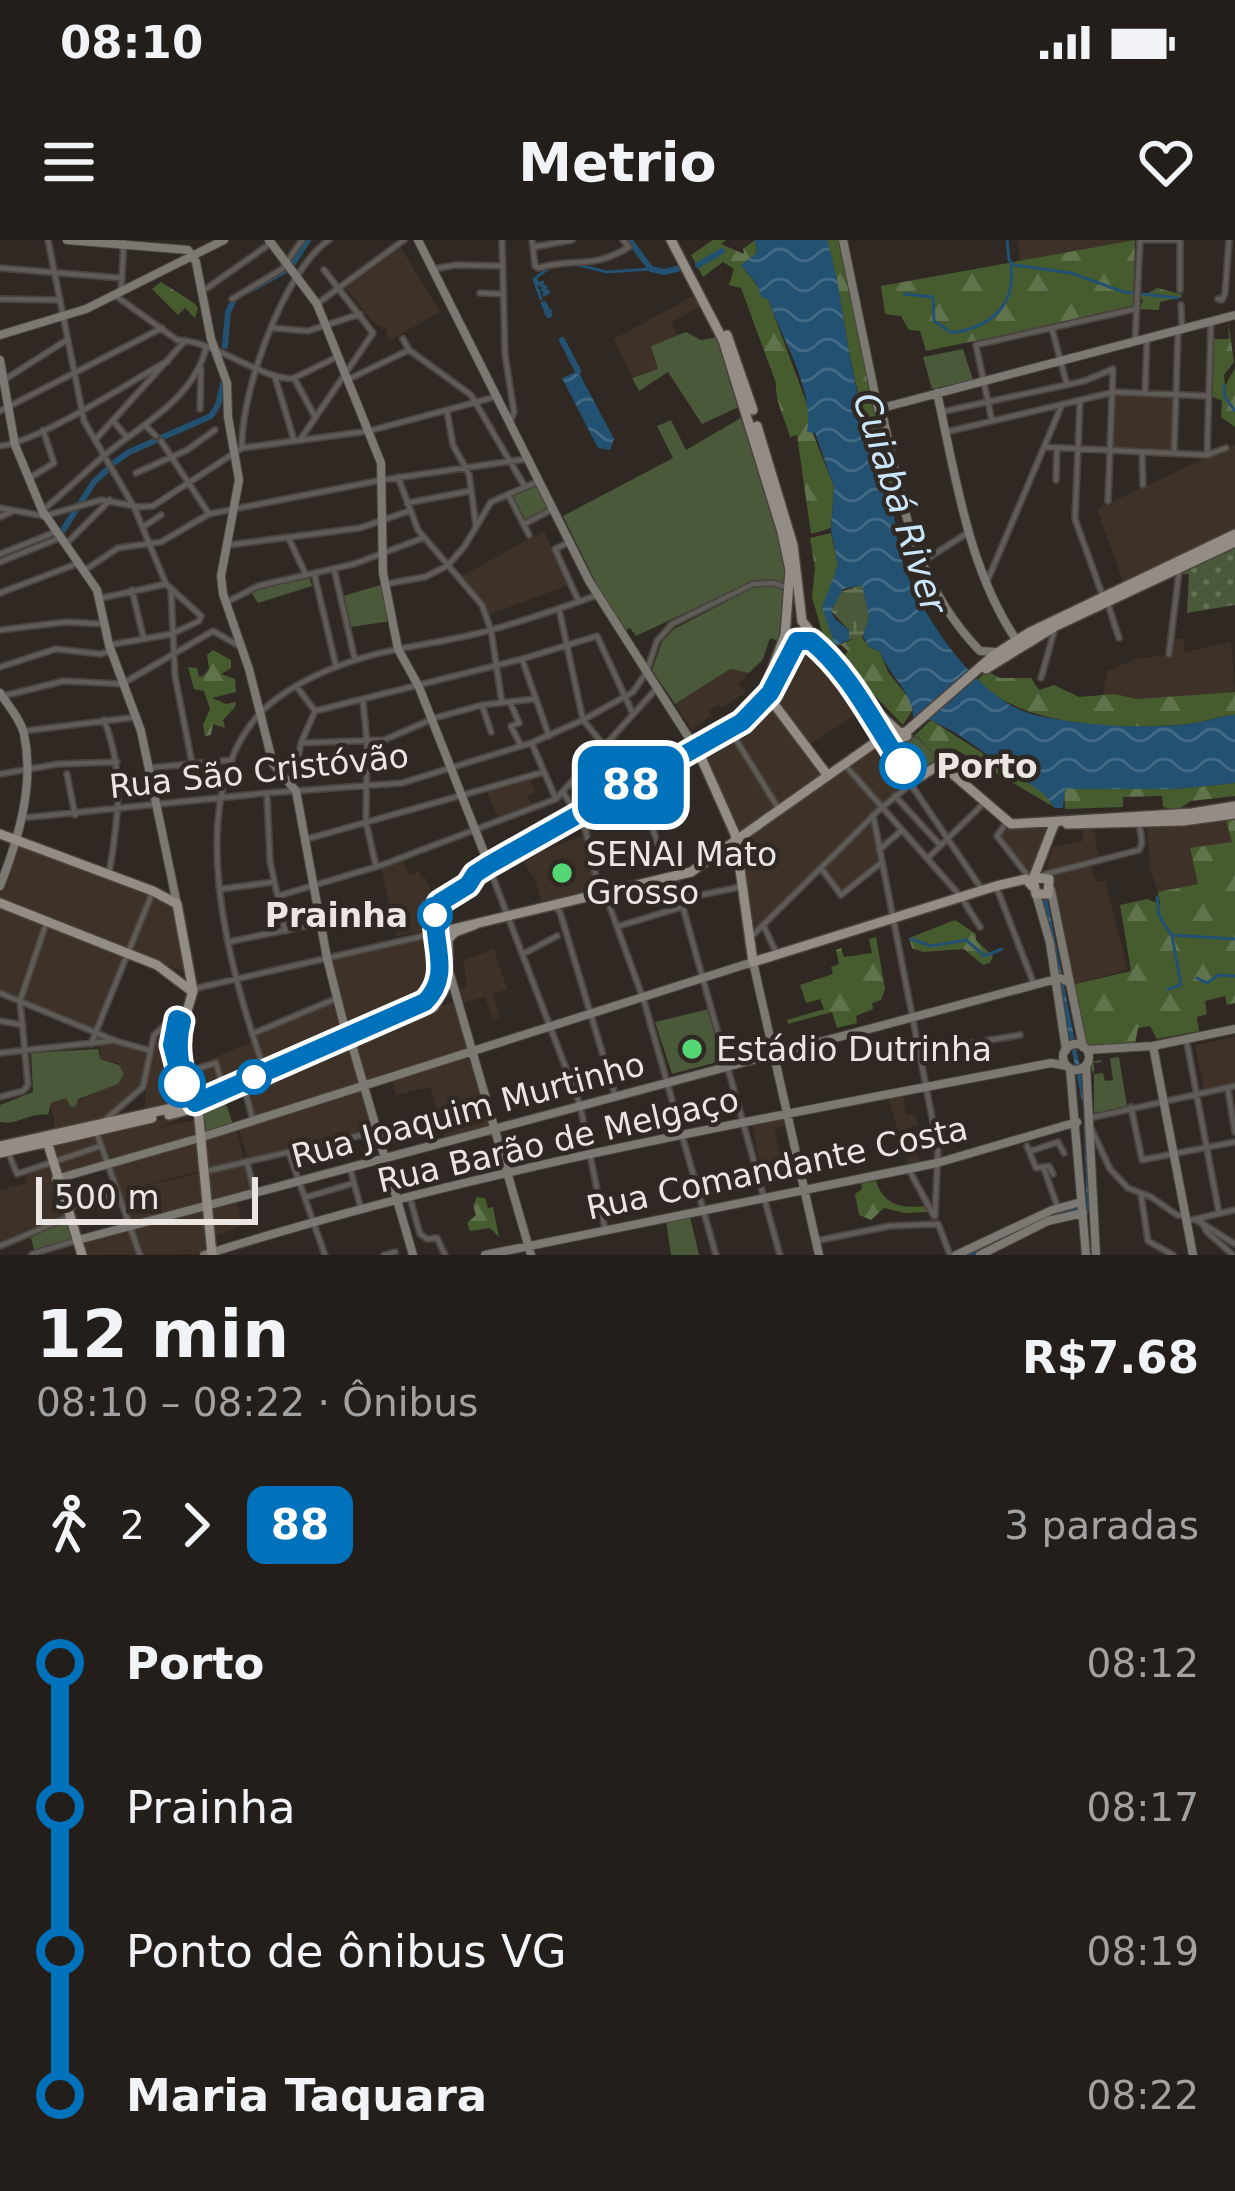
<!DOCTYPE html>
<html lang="pt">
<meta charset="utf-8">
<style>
body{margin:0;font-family:"DejaVu Sans",sans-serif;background:#2c2723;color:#f1f3f6;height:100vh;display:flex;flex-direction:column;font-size:45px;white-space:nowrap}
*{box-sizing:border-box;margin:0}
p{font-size:39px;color:#a3a2a2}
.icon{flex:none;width:66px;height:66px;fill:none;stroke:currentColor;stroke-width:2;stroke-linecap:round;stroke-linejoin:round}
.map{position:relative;height:1015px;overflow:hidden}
.side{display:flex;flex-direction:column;background:#241e1a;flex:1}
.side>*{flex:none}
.badge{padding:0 24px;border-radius:18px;font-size:42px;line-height:78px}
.scale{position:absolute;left:36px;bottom:30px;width:222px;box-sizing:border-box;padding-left:12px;border:6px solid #ebe6e2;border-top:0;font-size:33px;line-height:42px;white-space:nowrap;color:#ebe6e2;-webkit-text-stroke:9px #302823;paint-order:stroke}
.map>.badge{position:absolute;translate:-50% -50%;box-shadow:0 0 0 6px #fff}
.legs{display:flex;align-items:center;gap:18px;height:132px;padding:0 36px;font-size:39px}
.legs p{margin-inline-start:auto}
.head{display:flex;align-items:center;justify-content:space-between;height:204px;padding:0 36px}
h1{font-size:66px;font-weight:700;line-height:90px}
ul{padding:0 36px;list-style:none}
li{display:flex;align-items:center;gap:42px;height:144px;font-size:45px}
li i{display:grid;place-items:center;width:18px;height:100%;margin:0 15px;background:currentColor}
li i::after{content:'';width:30px;height:30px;margin:-15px;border:9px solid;border-radius:50%;background:#241e1a}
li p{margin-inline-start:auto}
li:first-child i{background:linear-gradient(#0000 50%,currentColor 0)}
li:last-child i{background:linear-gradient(currentColor 50%,#0000 0)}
.status{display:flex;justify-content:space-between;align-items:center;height:84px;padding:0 60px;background:#241e1a;direction:ltr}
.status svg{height:33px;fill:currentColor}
header{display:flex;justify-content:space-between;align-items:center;height:156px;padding:0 36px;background:#241e1a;font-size:54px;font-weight:700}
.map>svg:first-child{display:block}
.built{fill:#3e3127}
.green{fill:#495939}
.forest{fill:url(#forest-firs)}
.wetland{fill:url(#wetland-marsh)}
.garden{fill:url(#garden-dots)}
.water{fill:url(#water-waves)}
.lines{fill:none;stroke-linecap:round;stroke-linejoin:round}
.stream{stroke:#235171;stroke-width:3}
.canal{stroke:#235171;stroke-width:6}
.street-casing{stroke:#4a433e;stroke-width:8}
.secondary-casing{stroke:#4a433e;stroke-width:10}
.primary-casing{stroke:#4a433e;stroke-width:12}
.street{stroke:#5f5c58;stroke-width:4.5}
.secondary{stroke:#7c7872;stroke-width:8}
.primary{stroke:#938d85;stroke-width:9}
.line-1-casing{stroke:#fff;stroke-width:27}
.line-1{stroke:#0072bc;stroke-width:18}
.stop-1-dot{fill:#fff;stroke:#0072bc;stroke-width:6}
.poi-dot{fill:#53d673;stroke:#302823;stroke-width:4.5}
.labels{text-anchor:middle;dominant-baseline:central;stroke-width:9;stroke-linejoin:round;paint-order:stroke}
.stop-label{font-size:33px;font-weight:bold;fill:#ebe6e2;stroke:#302823;text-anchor:start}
.street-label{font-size:33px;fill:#ebe6e2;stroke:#302823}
.poi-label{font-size:33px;fill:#ebe6e2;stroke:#302823;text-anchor:start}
.water-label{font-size:36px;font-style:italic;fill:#cae6fb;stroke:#302823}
</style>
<div class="status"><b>08:10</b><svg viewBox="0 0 49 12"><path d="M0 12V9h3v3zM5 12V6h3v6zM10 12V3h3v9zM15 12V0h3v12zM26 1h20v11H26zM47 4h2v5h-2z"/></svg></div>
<header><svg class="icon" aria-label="menu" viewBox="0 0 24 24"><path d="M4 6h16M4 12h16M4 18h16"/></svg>Metrio<svg class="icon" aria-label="heart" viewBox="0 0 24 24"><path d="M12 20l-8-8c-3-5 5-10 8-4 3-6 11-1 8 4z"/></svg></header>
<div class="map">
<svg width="1235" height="1015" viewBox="0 0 1235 1015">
<defs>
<pattern id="forest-firs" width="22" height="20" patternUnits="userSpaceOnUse" patternTransform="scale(3)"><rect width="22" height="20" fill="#465c2f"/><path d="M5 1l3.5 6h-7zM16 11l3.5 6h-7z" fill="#61734d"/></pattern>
<pattern id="wetland-marsh" width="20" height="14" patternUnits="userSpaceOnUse" patternTransform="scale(3)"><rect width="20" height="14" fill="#495939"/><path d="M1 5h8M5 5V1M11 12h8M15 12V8" fill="none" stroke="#637155"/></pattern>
<pattern id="garden-dots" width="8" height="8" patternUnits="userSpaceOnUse" patternTransform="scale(3)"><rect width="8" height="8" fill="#495939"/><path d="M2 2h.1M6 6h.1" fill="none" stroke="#637155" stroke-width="1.8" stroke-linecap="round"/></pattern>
<pattern id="water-waves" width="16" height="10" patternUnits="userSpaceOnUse" patternTransform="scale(3)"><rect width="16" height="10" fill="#235171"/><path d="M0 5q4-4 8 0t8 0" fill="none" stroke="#436a85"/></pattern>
</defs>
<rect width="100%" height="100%" fill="#302823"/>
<path class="built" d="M1018,0H1135L1020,21Z
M401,8L440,72L389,101L385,88L373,82L346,48Z
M695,55L701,66L671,82L678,96L652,106L659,129L632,137L614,99Z
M1115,154L1175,156L1173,211L1113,208Z
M1235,204V290L1123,342L1097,269Z
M544,291L568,345L489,375L481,357L460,337Z
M1174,399H1184V412L1231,402L1235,452L1137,459L1115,454L1103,457L1107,431L1136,419L1171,414Z
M807,409L818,416L865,469L807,506L776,456L797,414Z
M730,429L749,433L739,444L746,452L722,468L718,464L709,471L712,475L692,490L675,464Z
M769,459L825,535L737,594L701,515L762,474Z
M877,505H886L910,540L881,566L848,526Z
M846,528L878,568L750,696L736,605Z
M529,537L535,552L527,556L533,566L498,578L486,549Z
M1226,580L1233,602L1199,644L1158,652L1150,629L1147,585Z
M866,585L874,587L880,623L841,653L823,629Z
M1093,585L1099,618L1089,621L1097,642L1105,640L1128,730L1074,744L1046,629L1053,607L1083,601V587Z
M1005,586L1050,587L1033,634L999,595Z
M585,595L596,651L542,665L535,639L521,619L542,608L545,610Z
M19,602L150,651L127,709L0,660V649Z
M403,619L409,635L419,631L422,639L426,638L433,655L424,674L425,690L396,696L381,627Z
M153,652L174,661L186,726L182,731L129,711Z
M0,665L45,683L20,759L0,751Z
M48,683L126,714L95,790L22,760Z
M425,700L430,702L437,728L427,752L402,770L349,793L330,719Z
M494,709L507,749L493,754L500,777L493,780L485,757L462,763L457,751L466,747L464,720Z
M333,760L343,795L264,830L253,794Z
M456,760L495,886L445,899L430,847L396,855L390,836L362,844L351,805Z
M171,780L176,781L172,807L184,862L144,871L153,801Z
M1235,797V843L1204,849L1195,805Z
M252,802L262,830L201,856L194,855L184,830Z
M117,803L147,811L141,847L104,877L56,890L50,863L66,858L77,861L123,838L118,823L100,819L99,805Z
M348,806L359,845L254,879L246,850Z
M360,848L373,891L248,920L238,886Z
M903,855L906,875L915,874L918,885L908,888L920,922L909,925L888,858Z
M177,876L178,880L157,888L195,880L196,896L58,936L54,921L87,908L52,919L51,904L98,889Z
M785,877L787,885L774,888L786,937L763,942L752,885Z
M235,887L245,920L205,930L202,898Z
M197,900L200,931L118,952L200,933L202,964L129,984L108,927Z
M50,922L65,976L28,992L25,984L26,993L0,1004V950L27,943L26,932Z
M246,923L253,949L209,961L205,932Z
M236,957L243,986L214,996L211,964Z
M203,967L206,1014L84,1015L80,1000Z"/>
<path class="green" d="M686,92L701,100L718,97L741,166L702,184L668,132L639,151L632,138L658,129L651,106Z
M963,109L973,140L932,149L923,117Z
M744,176L781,294L788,345L768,340L749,343L636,396L630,388L626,390L598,347L563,276L673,218L657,186L671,180L686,210Z
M538,245L549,270L525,281L511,256Z
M309,336L312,346L258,363L251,352Z
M384,344L391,381L351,387L343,356Z
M772,345L786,351L781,402L770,398L763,419L749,433L730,429L675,464L652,430L662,402L674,389L754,347Z
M916,496L935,516L963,513L937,519L915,536L894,508Z
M709,769L725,820L672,834L655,782Z
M98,809L100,819L119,825L124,834L118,844L78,859L76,866L71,867L66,858L51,863L48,875C30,872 17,886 0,882V865L33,852L31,813Z
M1119,817L1127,866L1094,874V834L1090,827L1092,822L1101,820L1103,829L1101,822L1094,823V834L1103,833L1105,841L1113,840L1110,818Z
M225,861L233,884L205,893L203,871Z
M690,977L699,1015H671L666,981Z
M65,981L74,1000L34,1010L30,994Z"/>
<path class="forest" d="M713,0H726L721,4L744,14L743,9L755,0L757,13L741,25L768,59L807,164L812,191L834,247L831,288L811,294L797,195L790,197C785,178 775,163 776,143L741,48L729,45L734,29L723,22L703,37L691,15Z
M827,0H842L858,90L896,242L889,244C881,214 867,186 859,156C845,104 842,51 827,0Z
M1135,0L1133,68L926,111L920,91L909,90L901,76L885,74L881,46Z
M161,42L194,63L198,68L195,78L185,68L178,75L152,49Z
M1157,48L1181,54L1182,57L1160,62L1159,70L1138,69L1143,61L1138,53L1147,54Z
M1228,80L1234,122L1224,135L1225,146L1235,128V187L1221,177L1222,161L1211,156L1212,99H1229Z
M831,293L838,325L823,367L836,406L861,396L869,407L880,412L888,432L915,466L903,485L840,420L848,411L840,404L832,411L825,402L812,357L815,328L810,298Z
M213,410L231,420V428L221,434L235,439L236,452L212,458L226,464L236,462L235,467L223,480L225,488L213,484L211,495L205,496L203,485L210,469L204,451L194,449L188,427L197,428L199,437L203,436L209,429L207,415Z
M987,431L1000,438H1031L1039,450L1054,445L1079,457L1115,454L1137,459L1235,452V475C1219,476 1205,482 1189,484C1130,490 1018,489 978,439Z
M931,480L1043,552L1054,567L960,512L935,516L917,496L913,497Z
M1235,543V556L1191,561L1176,571L1163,567L1162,556L1123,557V567L1065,569L1064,549H1176Z
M1235,577V763L1227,765L1225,756L1205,761L1207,774L1197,777L1199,791L1157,799L1150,786L1138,788L1135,804L1092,808L1086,802L1071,745L1131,731L1120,665L1147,659L1160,664L1158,652L1198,644L1190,608L1232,602L1226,580Z
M955,680L976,694V700L993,716L990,723L983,725L964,709L923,712L912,708L909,698Z
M876,697L885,749L881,760L872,763L873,769L856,776L857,783L837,788L832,772L788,784L787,780L824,769L820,759L806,763L800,745L833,734L831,727L839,724L836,710L841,708L844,717L872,713L869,699Z
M876,941C884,965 901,969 925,966L928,972L905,973L884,968L871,980L859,975L855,954L862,949L861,943Z
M477,957L485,958L488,968L493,967L499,997L490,988L470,991L467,983L476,975L473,966Z"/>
<path class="wetland" d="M861,345L865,348L869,377L863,396L849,400V390L831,371L840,352Z"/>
<path class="garden" d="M1235,307V365L1187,373L1189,334H1182L1183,330Z"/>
<path class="water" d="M755,0H827C843,53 845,108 860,162C869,194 884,225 891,258C896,281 896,308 905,329C924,379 980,462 1035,475C1083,486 1141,489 1190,484C1205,482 1220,476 1235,475V543L1176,549H1065L1063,568H1055L1043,553L956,493L931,480L913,479C914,453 892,440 880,412L869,407L863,396L869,377L862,345L843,349L831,371L835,379L849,390V400L835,406L822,367L838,325L831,290L834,247L815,193L807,192C815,151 782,99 768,59L761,57L757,44L741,25L757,13Z
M578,131L614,199L610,210L598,208L562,138Z
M1047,658L1084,848L1091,971H1087L1083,866L1042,660Z"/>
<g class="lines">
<path class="stream" d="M1007,0L1009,20L1014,25L1071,33L1124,52L1178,58
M575,24L607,32L651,29
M535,38L539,44L543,42L540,45L546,47L542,50L548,51L544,54L549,52L544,55
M904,54L933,57L934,81L952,93C991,87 1016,66 1011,25
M541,59L534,39L549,28
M546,74L551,71
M1224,146L1225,157L1235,171
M1157,657L1159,675L1171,695L1235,699
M911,699L931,706L966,700L985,716L1002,709
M1197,738L1207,743L1218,735L1235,736
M1168,749L1181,745L1172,696"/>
<path class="canal" d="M629,0L651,29L665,32L680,28
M293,23L308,0
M698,25L722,11
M252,49L288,29
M544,64L549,75
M562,100L578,131
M225,106L228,72L235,58
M115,222L129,212L211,176L218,165L223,144
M63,290L94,242L109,228
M0,318L57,296
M1048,978L1079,968
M969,1015L1009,996"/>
<g class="street-casing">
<path id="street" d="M48,0L84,181L134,267L166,344L201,376L199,381L172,394L109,405
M502,0L505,114L514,172L510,183
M532,0L535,26L538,28C576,17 592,30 629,7L623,0
M1143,0H1180
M534,7L572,0
M0,28L121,38
M433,29L456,25L503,26
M1180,50V0
M203,51L271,3
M121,53L124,0
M480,53L503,54
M116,56L177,100C214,100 267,143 294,138L314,175
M0,59L59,60
M232,59L282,29L302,0
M1218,59L1222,60L1225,53L1229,0
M317,64L404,0
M1181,65L1182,90
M273,88L308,91L360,74
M1052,89L1067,145
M403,99L409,110L471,155L525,247
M1135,102L1140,0
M275,137L294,200
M294,138L337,117
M349,139L409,110
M4,140L65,101
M1145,153L1147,99
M1080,161L1075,279L1102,354
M200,169L201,129
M0,171L162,88
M447,171L453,205L469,234L476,286
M941,172L1084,141L1113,129L1108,261
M113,181L127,197
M992,181L976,105L1135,69
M145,185L156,196
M946,192L1114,152L1208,156
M95,200L184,102
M300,200L373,93L324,30
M161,201L209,274
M0,206C39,202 129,142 168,121
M1044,207L1207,215L1226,208
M242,208C240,154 284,30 329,0
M1142,212L1143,245
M1174,213L1178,93
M1207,215L1211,83
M136,233L187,210L215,190
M398,237L418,290L482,365L491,390L502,463
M28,239L54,223L43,190
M1056,240L1057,208
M508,254L529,295
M407,263L470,251
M0,268L44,276L101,260L140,267L153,266L242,208L369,191L495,157
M43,270C65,252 85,232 106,214C144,183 193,159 206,108
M0,277L13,271
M524,284L551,270
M143,287L161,275
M289,299L306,335
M570,302L555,309L578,360
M67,303L110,260
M228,305L360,288L409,271
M0,314L58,291
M925,320L966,294
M0,322L62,297
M334,329L355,420
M85,330L118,308L161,302L209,274L382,240L526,219
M314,333L336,426
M385,344L425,337L447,326L464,307L491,262L539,241
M986,344L1061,167
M132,350L143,396
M171,350L175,436L192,523
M0,353L79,323
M102,358L166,344
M1107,361L1119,398
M225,363L258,346L354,324L423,298
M559,369L583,480L633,540
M0,390L66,382L102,384
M1169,414L1179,332
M523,422L549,496
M0,427L56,409L100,414L111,411
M1041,438L1054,392
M297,447L315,471
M3,456L64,441L122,444L213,391L241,407
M363,461L367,502L366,582L376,626
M510,462L519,483L511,486L521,506
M482,465L491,492
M315,471L522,419L597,396L633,474
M104,480C125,532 118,581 109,634
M24,491L137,477
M733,495L780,571
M301,503L384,500L435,478L482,465L534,459
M532,504L556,559
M845,525L961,657L980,687
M148,528L232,520
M0,534L58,524L117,522
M67,534L75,575
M293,545L301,503L315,471
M912,546L983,651
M640,548L658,605
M563,552L585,588L599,650
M267,555L270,621L285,691
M895,556L940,605
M873,575L938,908L935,976
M22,578L267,553L402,543L531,503L583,480L633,452L646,433L657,401L672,384L753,344L774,343L790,349
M1006,583L997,596L1028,636
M307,599L544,532
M879,610L902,590
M928,618L984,563
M821,628L841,655L881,623
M1046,634L1139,610L1142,603L1139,581
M492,635L580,865L605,989
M675,639L780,1015
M996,646L1033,742
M221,649L274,642
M278,656L382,625L556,559L657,448
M602,656L608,662L644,761L716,1015
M681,659L740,647
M635,662L674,645
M555,667L560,672L615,855
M763,685L776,712
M619,686L682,667
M753,695L879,570L911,544
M228,702L320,683
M523,714L557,696
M193,749L432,694
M0,753L116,801L148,810
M0,781L23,785
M252,794L335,759
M1186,798L1219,973
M91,804L153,651
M918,812L1020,795
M0,813L110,801
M187,832L216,823L224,851
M265,832C231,733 178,559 262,471C283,451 314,435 341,425C385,408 431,405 475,394C517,384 557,369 598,355
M1228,850L1235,892
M245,851L253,880
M0,857L23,851L28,845L20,761L47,681
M1131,867L1142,920L1235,902
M1090,878L1235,846
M105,880L143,847L154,795L182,770
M1091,888L1110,929L1128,948L1151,957L1177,975L1186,976
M96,891L140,1015
M1027,906L1036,928L1049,926L1053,934
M1031,911L1058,902L1064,913
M8,912L17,934L101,906
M289,913L325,1015
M247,921L254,951
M350,928L361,969
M908,928L934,976
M1044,929L1058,968
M203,932L375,892
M1141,955L1148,1001L1173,1015
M307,957L354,943
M410,958L420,994L427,999L437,998L445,1015
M71,967L115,953
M1195,979L1235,1004
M1187,981L1235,970
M1201,981L1207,992L1233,1015
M939,986L950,1015
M815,1001L890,986L938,984
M0,1006L69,977
M32,1014L78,1000
M384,1015L395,1012"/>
</g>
<g class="secondary-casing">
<path id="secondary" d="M67,0L188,10L196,22L211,99L227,143L228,177L239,240L221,336L223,354L249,429L273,524L296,551L327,718L347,797
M269,0L317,64L381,223L383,333L398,409L419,447L489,625
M418,0L589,341L696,509
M843,0L878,169L1235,75
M0,95L86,69L224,0
M0,120L15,205L44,275
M937,153C956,237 968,329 1017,401
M881,168C902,259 912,341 980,411L996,412
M44,273L97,350L109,405L141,491L177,664
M0,453C8,465 21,480 24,494C35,545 18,600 0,646
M1051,650L1083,807
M1036,654L1050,703L1066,810
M450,734L531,1015
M350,798L413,1015
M1063 817a13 13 0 1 1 26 0a13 13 0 1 1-26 0Z
M1153,806L1193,1015
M1087,810L1153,806L1235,789
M1086,825L1096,1015
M1070,829L1086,1015
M56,939L196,899L753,722L819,1015
M78,1000L1060,738L1068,742
M204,1015C480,927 768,878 1051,823L1067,826
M485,1015L937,923L1077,882
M956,1015L1052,970L1081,962
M980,1015L1048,981L1083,973"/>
</g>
<g class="primary-casing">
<path id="primary" d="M727,95L753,170
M757,186L793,305L802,381L861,457L900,493L906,492L994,415L1030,392L1235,294
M986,429L1056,386L1235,302
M775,443L795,403L807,400L815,404
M770,446L774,464L828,536
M867,467L911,536L918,538L941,524L1011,584L1192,573L1235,566
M699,513L735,594L753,722L996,646L1026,639L1032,646
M1067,584L1183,581L1235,574
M0,594L153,651L177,664L193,751L177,805L187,845L198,869L212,1015
M1034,637L1049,639L1048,654H1036L1033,639L1053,587L1055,583
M0,663L157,725L190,750
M437,692L436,670L445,659L746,488L759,473
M433,694L691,632L873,504L907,496
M226,857L434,767L448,743V699L455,692L474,685
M169,875L210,864
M47,901L82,1015
M0,906L195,863L421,765C455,738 434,708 428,674L438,654L703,505L742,482L759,464L785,395L790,330L782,292L723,100L671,0
M0,913L152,878"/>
</g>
<use href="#street" class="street"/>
<use href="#secondary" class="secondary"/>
<use href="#primary" class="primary"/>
</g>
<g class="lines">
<g class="line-1-casing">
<path id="line-1" d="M182,844L172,805L177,779L182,781C174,810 181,837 195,863L425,762C456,731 426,697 439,663L468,645L475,634L489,625L742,482L770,453L797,401H811C852,435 873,483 903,526"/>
</g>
<use href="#line-1" class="line-1"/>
</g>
<g class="stop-1-dot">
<circle cx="903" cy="526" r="21"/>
<circle cx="435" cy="675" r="15"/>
<circle cx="254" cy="837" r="15"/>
<circle cx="182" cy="844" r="21"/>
</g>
<g class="poi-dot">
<circle cx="562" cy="633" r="12"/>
<circle cx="692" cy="809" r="12"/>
</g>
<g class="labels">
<g class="stop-label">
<text x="936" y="526">Porto</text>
<text x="408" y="675" text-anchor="end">Prainha</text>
</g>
<g class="street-label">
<text transform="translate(259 531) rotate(-6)">Rua São Cristóvão</text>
<text transform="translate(468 870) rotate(-15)">Rua Joaquim Murtinho</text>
<text transform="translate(558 900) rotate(-13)">Rua Barão de Melgaço</text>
<text transform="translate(777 928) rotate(-12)">Rua Comandante Costa</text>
</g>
<g class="poi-label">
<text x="586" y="614">SENAI Mato<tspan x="586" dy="38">Grosso</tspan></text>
<text x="716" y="809">Estádio Dutrinha</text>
</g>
<g class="water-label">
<text transform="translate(900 263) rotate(72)">Cuiabá River</text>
</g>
</g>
</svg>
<div class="scale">500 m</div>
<b class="badge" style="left:631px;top:545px;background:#0072bc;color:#fff">88</b>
</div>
<section class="side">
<div class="head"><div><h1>12 min</h1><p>08:10 – 08:22 · Ônibus</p></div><b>R$7.68</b></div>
<div class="legs"><svg class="icon" aria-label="walk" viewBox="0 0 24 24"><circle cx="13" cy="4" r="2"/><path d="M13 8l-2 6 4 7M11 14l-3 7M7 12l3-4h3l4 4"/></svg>2<svg class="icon" aria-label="forward" viewBox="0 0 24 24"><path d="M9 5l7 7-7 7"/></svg><b class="badge" style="background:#0072bc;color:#fff">88</b><p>3 paradas</p></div>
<ul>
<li><i style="color:#0072bc"></i><b>Porto</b><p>08:12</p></li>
<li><i style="color:#0072bc"></i><span>Prainha</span><p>08:17</p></li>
<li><i style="color:#0072bc"></i><span>Ponto de ônibus VG</span><p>08:19</p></li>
<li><i style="color:#0072bc"></i><b>Maria Taquara</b><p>08:22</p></li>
</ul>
</section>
